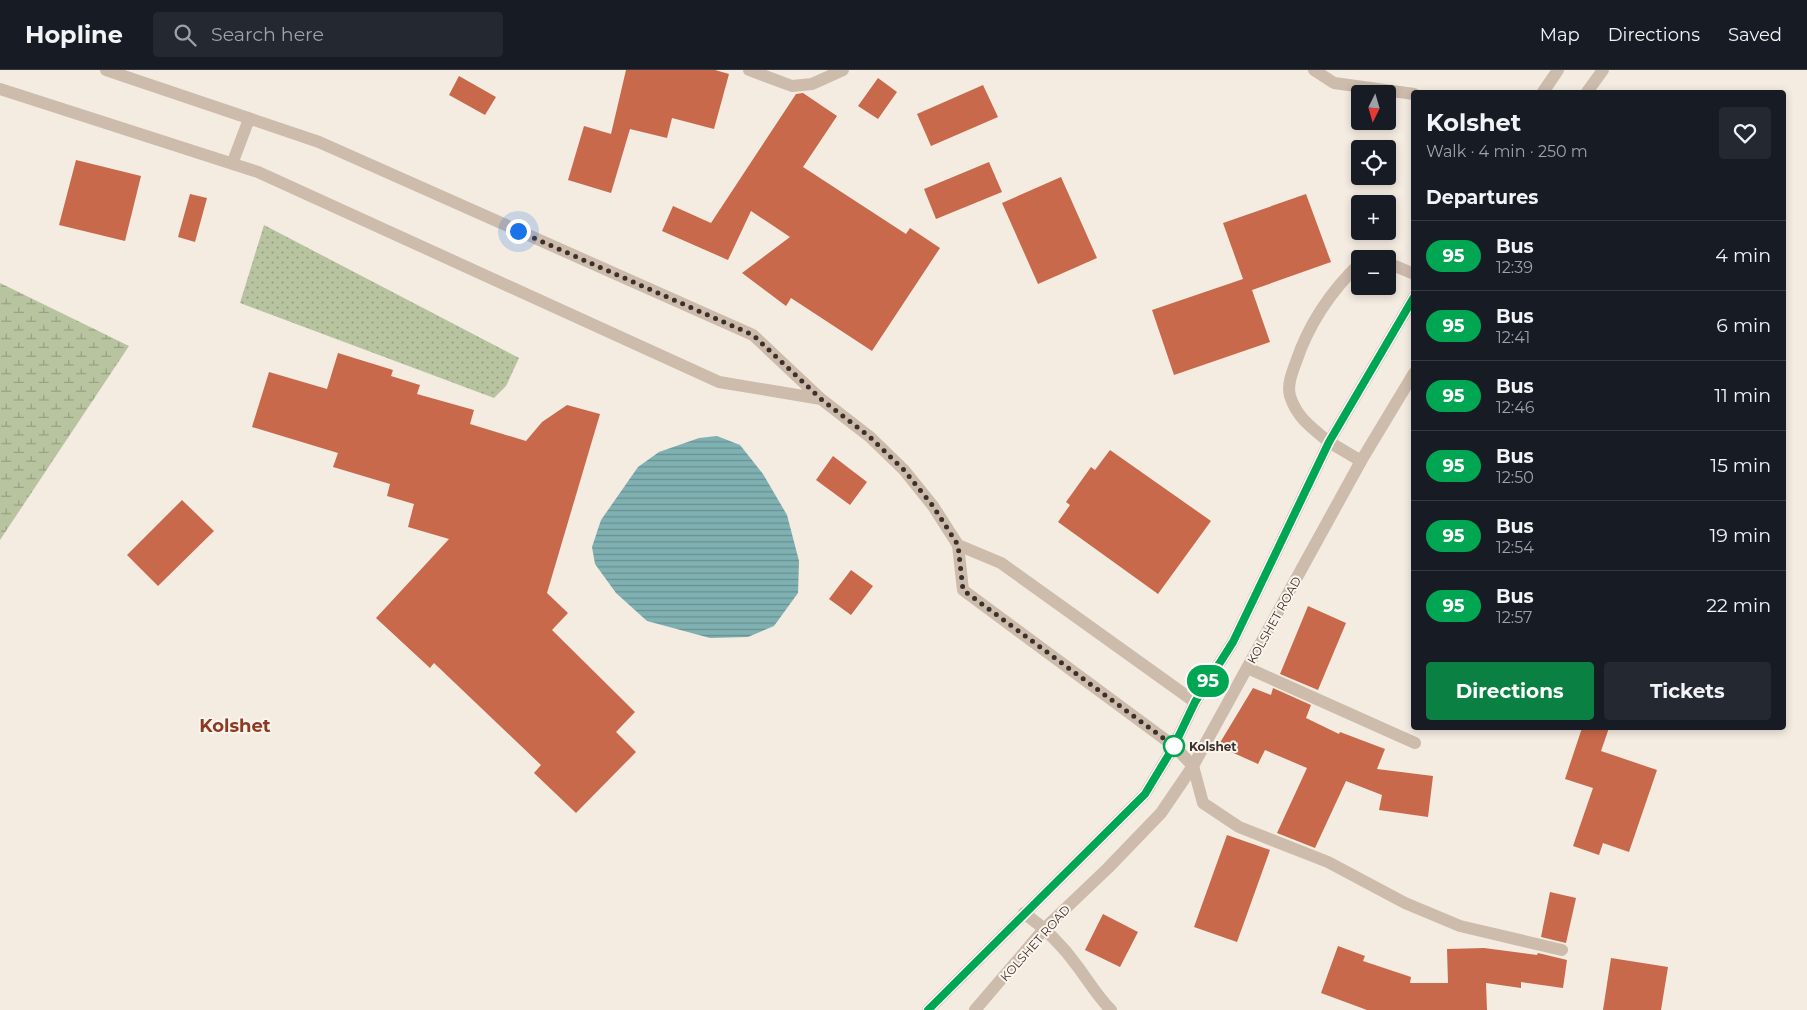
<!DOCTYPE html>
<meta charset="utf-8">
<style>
body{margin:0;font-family:Montserrat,sans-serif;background:#242831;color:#f1f3f6;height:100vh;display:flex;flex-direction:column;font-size:19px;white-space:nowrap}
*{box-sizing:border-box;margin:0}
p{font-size:16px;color:#9ea1a6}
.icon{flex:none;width:28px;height:28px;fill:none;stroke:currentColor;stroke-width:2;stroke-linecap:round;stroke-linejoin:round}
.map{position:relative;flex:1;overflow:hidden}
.panel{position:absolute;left:1411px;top:20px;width:375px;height:640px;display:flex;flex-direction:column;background:#171b24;border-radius:5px;box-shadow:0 2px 8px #0003}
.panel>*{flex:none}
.badge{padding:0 10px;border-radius:16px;font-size:18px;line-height:32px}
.needle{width:32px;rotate:185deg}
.buttons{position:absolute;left:1351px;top:15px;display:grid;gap:10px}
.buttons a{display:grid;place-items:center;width:45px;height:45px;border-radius:5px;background:#171b24;box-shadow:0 2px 8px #0003;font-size:25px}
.you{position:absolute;width:25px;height:25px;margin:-12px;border:4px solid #fff;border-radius:50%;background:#1a73e8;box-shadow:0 0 0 8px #1a73e833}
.map>.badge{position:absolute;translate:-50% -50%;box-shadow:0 0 0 2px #fff}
h2{padding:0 15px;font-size:19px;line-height:45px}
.round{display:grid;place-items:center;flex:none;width:52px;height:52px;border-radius:5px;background:#242831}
.headline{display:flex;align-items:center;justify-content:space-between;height:85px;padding:0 15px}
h1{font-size:24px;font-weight:700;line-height:38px}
.action{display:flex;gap:10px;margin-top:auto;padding:10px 15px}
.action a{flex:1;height:58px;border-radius:5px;background:#0b8043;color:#fff;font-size:20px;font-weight:700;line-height:58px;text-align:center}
.action a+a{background:#242831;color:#f1f3f6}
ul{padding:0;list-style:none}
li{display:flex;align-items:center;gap:15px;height:70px;padding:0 15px;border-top:1px solid #363941}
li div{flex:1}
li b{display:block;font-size:19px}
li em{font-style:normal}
li .badge{min-width:55px;font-weight:700;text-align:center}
header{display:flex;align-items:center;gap:30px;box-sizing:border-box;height:70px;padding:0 25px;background:#171b24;border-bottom:1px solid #363941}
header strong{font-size:24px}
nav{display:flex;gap:28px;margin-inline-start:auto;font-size:18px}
.search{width:350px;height:45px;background:#242831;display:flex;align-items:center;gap:12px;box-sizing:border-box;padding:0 18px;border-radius:5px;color:#9ea1a6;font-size:19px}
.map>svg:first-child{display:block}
.grass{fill:url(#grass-dots)}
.wetland{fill:url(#wetland-marsh)}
.water{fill:url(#water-rules)}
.building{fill:#c8694b}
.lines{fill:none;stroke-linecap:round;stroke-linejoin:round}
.service{stroke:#cdbbac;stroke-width:12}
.minor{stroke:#cdbbac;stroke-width:12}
.tertiary{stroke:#cdbbac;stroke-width:12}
.line-casing{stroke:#fff;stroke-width:11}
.line{stroke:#00a651;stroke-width:8}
.walk{stroke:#3b302b;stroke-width:5;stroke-dasharray:0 9}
.stop-dot{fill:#fff;stroke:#00a651;stroke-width:2.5}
.labels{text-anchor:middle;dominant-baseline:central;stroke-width:4;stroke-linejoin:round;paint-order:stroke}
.street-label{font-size:12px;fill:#3b302b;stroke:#fbf5ee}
.stop-label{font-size:12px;font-weight:bold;fill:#3b302b;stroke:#fbf5ee;text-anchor:start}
.district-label{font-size:18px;font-weight:bold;fill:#8c3b22;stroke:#fbf5ee}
</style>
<header>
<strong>Hopline</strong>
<div class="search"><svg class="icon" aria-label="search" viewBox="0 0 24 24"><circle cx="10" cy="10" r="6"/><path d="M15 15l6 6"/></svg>Search here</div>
<nav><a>Map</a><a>Directions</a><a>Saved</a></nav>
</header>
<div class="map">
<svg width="1807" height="940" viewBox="0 0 1807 940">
<defs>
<pattern id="grass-dots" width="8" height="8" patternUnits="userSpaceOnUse" patternTransform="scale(1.25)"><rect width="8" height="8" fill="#b8c4a0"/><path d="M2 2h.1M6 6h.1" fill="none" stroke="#97a083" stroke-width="1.8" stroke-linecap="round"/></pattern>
<pattern id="wetland-marsh" width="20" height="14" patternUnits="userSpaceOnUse" patternTransform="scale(1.25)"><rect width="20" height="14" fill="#b8c4a0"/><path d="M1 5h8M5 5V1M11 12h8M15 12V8" fill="none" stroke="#97a083"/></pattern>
<pattern id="water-rules" width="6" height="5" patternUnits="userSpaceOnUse" patternTransform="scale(1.25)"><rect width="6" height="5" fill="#7fb0b2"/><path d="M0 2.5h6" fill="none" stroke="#699091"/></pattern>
</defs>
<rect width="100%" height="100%" fill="#f4ebe1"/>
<path class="grass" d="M264,155L519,288L506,316L494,328L240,233Z"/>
<path class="wetland" d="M0,213L129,276L0,470Z"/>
<path class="water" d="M717,366L740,375L763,404L787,445L799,491L798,523L774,556L748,567L710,568L647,551L616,523L595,494L592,477L601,450L638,397L659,382L699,368Z"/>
<path class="building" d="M626,0H715L729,4L714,59L672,48L667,68L630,59L611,123L568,110L584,56L611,64Z
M459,6L496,27L485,45L449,25Z
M878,8L897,22L878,49L858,36Z
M983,15L998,47L931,76L917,44Z
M803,23L837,46L803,97L906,164L910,158L940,178L872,281L791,228L786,236L742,203L790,167L751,141L728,190L662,161L673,136L711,153L796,24Z
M76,90L141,106L125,171L59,155Z
M989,92L1002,122L936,149L924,119Z
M1061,107L1097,188L1038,214L1002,133Z
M190,124L207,128L195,172L178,167Z
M1306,124L1331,192L1252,220L1270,272L1174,305L1152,240L1243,209L1223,153Z
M338,283L393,300L391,306L420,315L417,324L474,340L470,354L526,371L542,352L567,335L600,344L547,523L568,543L552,560L635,642L616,662L636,682L576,743L534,703L541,695L434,593L430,598L376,548L449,469L408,457L414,434L387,426L390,414L333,397L338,383L252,357L269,302L327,319Z
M1110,380L1211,451L1158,524L1058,452L1070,435L1066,432L1091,397L1095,400Z
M833,386L867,412L850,435L816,410Z
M182,430L214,461L158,516L127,485Z
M851,500L873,516L851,545L829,529Z
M1308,536L1346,553L1318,620L1280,604Z
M1253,618L1271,625L1273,618L1311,635L1306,648L1339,664L1340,662L1385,679L1377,699L1433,706L1428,747L1379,740L1382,725L1346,711L1315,778L1277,763L1307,698L1265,680L1258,694L1218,676Z
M1582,658H1609L1601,681L1657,700L1629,782L1603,773L1599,785L1573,776L1593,718L1565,709Z
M1227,765L1270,780L1237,872L1194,857Z
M1550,822L1576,828L1566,873L1541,867Z
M1103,844L1138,862L1120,897L1085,880Z
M1338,876L1365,886L1363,891L1411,907L1410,913H1448L1447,879L1484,878L1537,885L1538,883L1567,890L1563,918L1521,912V918L1486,913L1487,940H1367L1321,923Z
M1611,888L1668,897L1661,940H1603Z"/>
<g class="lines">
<path class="service" d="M749,0L792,16L812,14L843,0
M1314,0L1334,13L1414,24
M1388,193L1414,204
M1329,372C1312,358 1297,348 1290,326C1287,315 1292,303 1296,292C1309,253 1330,222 1360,193"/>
<path class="minor" d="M106,0L319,72L753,265L821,329L870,367L904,400L933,436L958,475L963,520L1174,676L1193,696L1203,733L1239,757L1328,792L1405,833L1460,856L1562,880
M0,19L258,102L719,312L821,329
M232,94L249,49
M1329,372L1361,391
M958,475L1001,493L1195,632
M1249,597L1252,600L1415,673
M1024,843C1045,858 1063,876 1078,897C1089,912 1098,927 1111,940"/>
<path class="tertiary" d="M1543,22L1558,0
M1587,22L1603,0
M928,940L1145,724L1174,676L1195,632L1233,572L1329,372L1414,227
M975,940L1045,858L1108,798L1161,743L1193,696L1361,391L1414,303"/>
</g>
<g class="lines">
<g class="line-casing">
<path id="line" d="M928,940L1145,724L1174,676L1195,632L1233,572L1329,372L1414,227"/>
</g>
<use href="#line" class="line"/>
<path class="walk" d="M518,161L753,265L821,329L870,367L904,400L933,436L958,475L963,520L1174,676"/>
</g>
<circle class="stop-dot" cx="1174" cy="676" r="10"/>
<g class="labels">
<g class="street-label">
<text transform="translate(1274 550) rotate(-61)">KOLSHET ROAD</text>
<text transform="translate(1035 873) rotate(-48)">KOLSHET ROAD</text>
</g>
<g class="stop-label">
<text x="1189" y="676">Kolshet</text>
</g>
<g class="district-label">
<text x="235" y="656">Kolshet</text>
</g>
</g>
</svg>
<div class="buttons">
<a><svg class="needle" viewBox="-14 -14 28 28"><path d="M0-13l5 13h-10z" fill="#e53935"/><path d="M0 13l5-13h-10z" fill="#9ea1a6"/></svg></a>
<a><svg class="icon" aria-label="locate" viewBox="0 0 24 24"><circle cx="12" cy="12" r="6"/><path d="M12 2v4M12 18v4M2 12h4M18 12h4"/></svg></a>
<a>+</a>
<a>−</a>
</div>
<div class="you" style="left:518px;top:161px"></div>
<b class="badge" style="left:1208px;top:611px;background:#00a651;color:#fff">95</b>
<section class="panel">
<div class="headline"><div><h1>Kolshet</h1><p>Walk · 4 min · 250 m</p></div><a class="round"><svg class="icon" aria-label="heart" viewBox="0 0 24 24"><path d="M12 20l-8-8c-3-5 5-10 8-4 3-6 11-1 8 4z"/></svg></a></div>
<h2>Departures</h2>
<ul>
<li><span class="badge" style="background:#00a651;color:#fff">95</span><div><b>Bus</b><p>12:39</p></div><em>4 min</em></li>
<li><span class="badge" style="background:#00a651;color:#fff">95</span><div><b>Bus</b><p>12:41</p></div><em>6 min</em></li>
<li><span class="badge" style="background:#00a651;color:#fff">95</span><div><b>Bus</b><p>12:46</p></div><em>11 min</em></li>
<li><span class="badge" style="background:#00a651;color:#fff">95</span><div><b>Bus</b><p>12:50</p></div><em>15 min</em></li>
<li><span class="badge" style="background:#00a651;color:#fff">95</span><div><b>Bus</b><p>12:54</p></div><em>19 min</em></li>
<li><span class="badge" style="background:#00a651;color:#fff">95</span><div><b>Bus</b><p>12:57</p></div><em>22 min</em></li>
</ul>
<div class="action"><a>Directions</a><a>Tickets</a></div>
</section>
</div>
